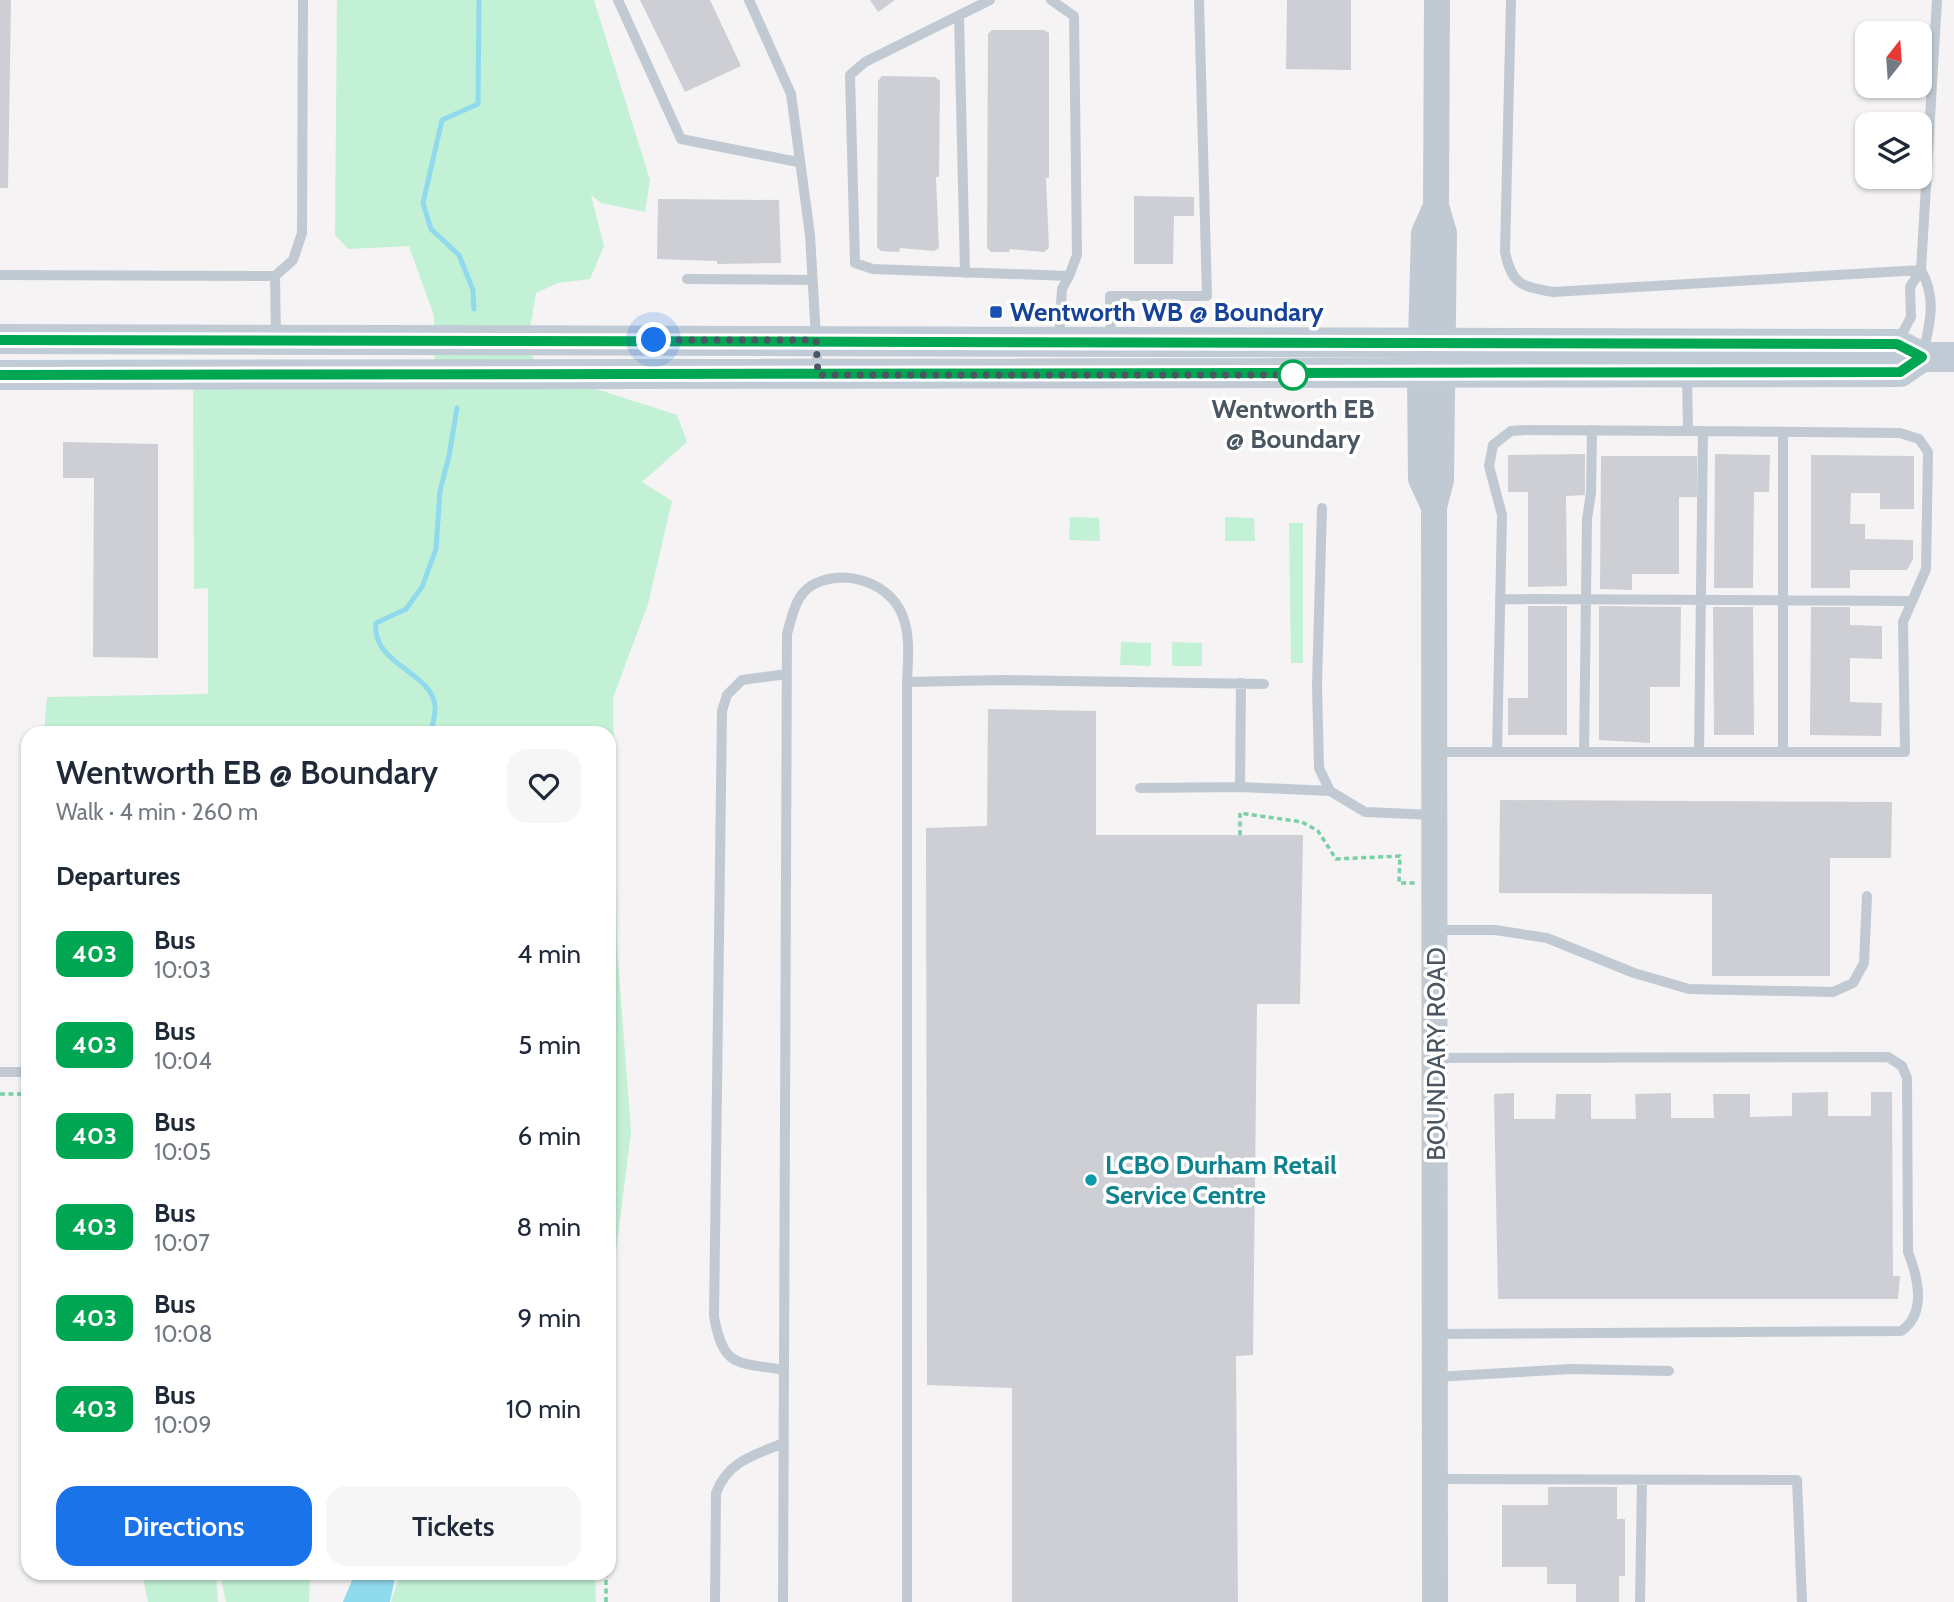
<!DOCTYPE html>
<meta charset="utf-8">
<style>
body{margin:0;font-family:Cabin,sans-serif;background:#f6f6f7;color:#1f2937;height:100vh;display:flex;flex-direction:column;font-size:26px;white-space:nowrap}
*{box-sizing:border-box;margin:0}
p{font-size:23px;color:#747a83}
.icon{flex:none;width:38px;height:38px;fill:none;stroke:currentColor;stroke-width:2;stroke-linecap:round;stroke-linejoin:round}
.map{position:relative;flex:1;overflow:hidden}
.panel{position:absolute;left:21px;top:726px;width:595px;height:854px;display:flex;flex-direction:column;background:#fff;border-radius:21px;box-shadow:0 2px 5px #0004}
.panel>*{flex:none}
.badge{padding:0 14px;border-radius:10px;font-size:24px;line-height:46px}
.needle{width:46px;rotate:17deg}
.fabs{position:absolute;left:1855px;top:21px;display:grid;gap:14px}
.fabs a{display:grid;place-items:center;width:77px;height:77px;border-radius:14px;background:#fff;box-shadow:0 2px 5px #0004;font-size:35px}
.you{position:absolute;width:35px;height:35px;margin:-18px;border:5px solid #fff;border-radius:50%;background:#1a73e8;box-shadow:0 0 0 10px #1a73e833}
.map>.badge{position:absolute;translate:-50% -50%;box-shadow:0 0 0 4px #fff}
h2{padding:0 35px;font-size:26px;line-height:63px}
.round{display:grid;place-items:center;flex:none;width:74px;height:74px;border-radius:21px;background:#f6f6f7}
.head{display:flex;align-items:center;justify-content:space-between;height:119px;padding:0 35px}
h1{font-size:33px;font-weight:600;line-height:52px}
.action{display:flex;gap:14px;margin-top:auto;padding:14px 35px}
.action a{flex:1;height:80px;border-radius:21px;background:#1a73e8;color:#fff;font-size:28px;font-weight:600;line-height:80px;text-align:center}
.action a+a{background:#f6f6f7;color:#1f2937}
ul{padding:0;list-style:none}
li{display:flex;align-items:center;gap:21px;height:91px;padding:0 35px}
li div{flex:1}
li b{display:block;font-size:26px}
li em{font-style:normal}
li .badge{min-width:77px;font-weight:700;text-align:center}
.map>svg:first-child{display:block}
.green{fill:#c3f1d5}
.water{fill:#90daee}
.lines{fill:none;stroke-linecap:round;stroke-linejoin:round}
.stream{stroke:#90daee;stroke-width:5}
.building{fill:#cdcfd5}
.path{stroke:#7ad0a6;stroke-width:3.5;stroke-dasharray:5 3.5;stroke-linecap:butt}
.service{stroke:#c1cad2;stroke-width:10}
.tertiary{stroke:#c1cad2;stroke-width:26}
.secondary{stroke:#c1cbd6;stroke-width:30}
.line-casing{stroke:#fff;stroke-width:16}
.line{stroke:#00a651;stroke-width:10}
.walk{stroke:#4a5661;stroke-width:7;stroke-dasharray:0 12.6}
.transit-dot{fill:#1a4fb4;stroke:#fff;stroke-width:2.5}
.stop-dot{fill:#fff;stroke:#00a651;stroke-width:3.5}
.culture-dot{fill:#0f9aa8;stroke:#fff;stroke-width:2.5}
.labels{text-anchor:middle;dominant-baseline:central;stroke-width:7;stroke-linejoin:round;paint-order:stroke}
.transit-label{font-size:26px;font-weight:bold;fill:#164399;stroke:#fff;text-anchor:start}
.stop-label{font-size:26px;font-weight:bold;fill:#4a5661;stroke:#fff}
.street-label{font-size:26px;fill:#4a5661;stroke:#fff}
.culture-label{font-size:26px;font-weight:bold;fill:#0d838f;stroke:#fff;text-anchor:start}
</style>
<div class="map">
<svg width="1954" height="1602" viewBox="0 0 1954 1602">
<rect width="100%" height="100%" fill="#f5f3f3"/>
<path class="green" d="M337,0H594L650,180L645,212L601,203L591,195L604,246L590,279L558,283L536,293L528,341L537,370L677,415L687,442L642,482L672,501L648,604L613,698L617,948L631,1132L609,1307V733H44L47,697L208,694V588L194,589L193,376L435,375L434,316L409,246L348,249L335,235Z
M1070,517L1099,518L1100,541L1069,540Z
M1225,517L1254,518L1255,541H1225Z
M1289,523H1303V663H1291Z
M1121,642L1151,643V666L1120,665Z
M1172,642L1202,643V666H1172Z
M142,1573H216L218,1602H148Z
M220,1573H310L309,1602H226Z
M400,1573H595L596,1602H391Z"/>
<path class="water" d="M355,1573H396L390,1602H343Z"/>
<g class="lines">
<path class="stream" d="M474,309L473,290L459,255L431,229L423,203L442,120L478,104L479,0
M431,733C432,725 436,714 435,706C432,672 371,664 376,623L406,609L422,587L436,549L440,491L449,456L457,408"/>
</g>
<path class="building" d="M0,0H11L8,188H0Z
M640,0H710L741,66L685,92Z
M870,0H895L878,12Z
M1287,0H1351V70L1286,69Z
M992,30H1044L1049,33V178H1046L1049,248L1044,252L1010,249L1009,252H991L987,248L988,34Z
M882,76L935,77L940,81L939,177H936L939,248L934,251L900,248L899,252L881,251L877,247L878,81Z
M1134,196L1194,197V216H1174L1173,264H1134Z
M658,199L779,200L781,263L717,264V261L657,259Z
M63,442L158,444V658L93,657L94,478H63Z
M1585,454V495L1566,496L1567,586L1528,587V492H1508V455Z
M1715,454L1770,455L1769,492H1754L1753,588H1714Z
M1811,455L1914,456V509H1880V493H1851L1850,524H1865V539L1913,540V559L1907,570H1850V588H1811Z
M1601,456H1697V497H1679V574H1632V590L1600,589Z
M1528,606H1567V735H1508V698H1528Z
M1599,606L1681,607L1680,687H1650V743L1599,740Z
M1713,607H1753L1754,735H1714Z
M1811,607H1850V625L1882,626V659L1850,658V702L1882,703L1881,736L1810,735Z
M988,709L1096,711V835H1303L1300,1004H1257L1253,1355L1236,1356L1238,1602H1012V1388L927,1385L926,828L987,826Z
M1500,800L1892,802L1891,858H1830V976H1712V894L1499,893Z
M1828,1092V1116H1871V1092H1892L1893,1276H1900L1898,1299H1498L1494,1094L1514,1093V1119H1555L1556,1094H1591V1119H1636L1635,1094L1671,1093V1118H1714L1713,1094H1750V1117L1792,1116V1093Z
M1548,1487H1617V1519H1625V1576H1619V1602H1576V1584H1547V1567H1502V1505H1548Z"/>
<g class="lines">
<path class="path" d="M1240,835V813L1302,822L1318,831L1336,859L1400,856L1399,883H1416
M0,1094H28
M609,1190L614,1213L609,1359
M606,1602V1573"/>
<path class="service" d="M618,0L681,139L798,162
M749,0L791,94L810,235L818,372
M990,0L865,62L850,75L855,263L873,269L1069,276L1077,255L1074,16L1051,0
M1511,0L1505,252C1512,285 1521,286 1553,292L1921,270
M959,16L965,273
M1921,270C1937,298 1930,324 1923,354
M0,275L275,276L276,338
M275,276L293,260L302,233L303,0
M687,279L812,280
M1059,338L1062,289L1069,276
M1111,341L1110,296H1207L1199,0
M1897,343L1911,317L1910,287L1921,270L1937,0
M1322,508L1317,685L1319,768L1330,791L1365,812L1435,815
M1500,599L1912,601
M1241,683L1240,787L1330,791
M1436,752H1699L1703,431H1688L1687,374
M1497,752L1502,515L1489,466L1493,445L1511,431L1524,430L1688,431
M1584,752L1587,519L1591,493L1592,430
M1699,752H1905L1903,622L1926,569L1928,452L1919,439L1900,433L1703,431
M1783,752V434
M1140,788L1240,787
M1436,930H1495L1547,938L1634,973L1689,989L1833,992L1853,983L1864,963L1867,896
M0,1072H28
M1435,1334L1901,1331C1927,1314 1918,1277 1908,1252L1907,1078L1902,1066L1888,1057L1435,1058
M784,1370C738,1362 723,1369 714,1316L722,711L727,695L742,680L787,674
M1435,1377L1572,1369L1669,1371
M1436,1479L1797,1480L1802,1602
M715,1602L716,1493C728,1461 754,1455 784,1443
M783,1602L787,634C792,617 795,596 811,586C840,568 886,580 901,612C911,633 908,659 907,682
M907,1602V682L1002,680L1264,684
M1640,1602L1642,1480"/>
<path class="tertiary" d="M1434,507L1421,479L1420,375L1424,233L1436,206
M1435,1602L1434,507L1441,480L1444,233L1436,206L1437,0"/>
<path class="secondary" d="M0,339L1897,344L1922,357H1954
M0,375L1900,372L1922,357"/>
</g>
<g class="lines">
<g class="line-casing">
<path id="line" d="M0,340L1897,344L1922,357L1900,372L0,375"/>
</g>
<use href="#line" class="line"/>
<path class="walk" d="M654,340H816L818,375H1293"/>
</g>
<rect class="transit-dot" x="989" y="305" width="14" height="14" rx="3.5"/>
<circle class="stop-dot" cx="1293" cy="375" r="14"/>
<circle class="culture-dot" cx="1091" cy="1180" r="7"/>
<g class="labels">
<g class="transit-label">
<text x="1010" y="312">Wentworth WB @ Boundary</text>
</g>
<g class="stop-label">
<text x="1293" y="409">Wentworth EB<tspan x="1293" dy="30">@ Boundary</tspan></text>
</g>
<g class="street-label">
<text transform="translate(1436 1054) rotate(-90)">BOUNDARY ROAD</text>
</g>
<g class="culture-label">
<text x="1105" y="1165">LCBO Durham Retail<tspan x="1105" dy="30">Service Centre</tspan></text>
</g>
</g>
</svg>
<div class="fabs">
<a><svg class="needle" viewBox="-14 -14 28 28"><path d="M0-13l5 13h-10z" fill="#e53935"/><path d="M0 13l5-13h-10z" fill="#747a83"/></svg></a>
<a><svg class="icon" aria-label="layers" viewBox="0 0 24 24"><path d="M12 4l9 5-9 5-9-5zM3 14l9 5 9-5"/></svg></a>
</div>
<div class="you" style="left:654px;top:340px"></div>
<section class="panel">
<div class="head"><div><h1>Wentworth EB @ Boundary</h1><p>Walk · 4 min · 260 m</p></div><a class="round"><svg class="icon" aria-label="heart" viewBox="0 0 24 24"><path d="M12 20l-8-8c-3-5 5-10 8-4 3-6 11-1 8 4z"/></svg></a></div>
<h2>Departures</h2>
<ul>
<li><span class="badge" style="background:#00a651;color:#fff">403</span><div><b>Bus</b><p>10:03</p></div><em>4 min</em></li>
<li><span class="badge" style="background:#00a651;color:#fff">403</span><div><b>Bus</b><p>10:04</p></div><em>5 min</em></li>
<li><span class="badge" style="background:#00a651;color:#fff">403</span><div><b>Bus</b><p>10:05</p></div><em>6 min</em></li>
<li><span class="badge" style="background:#00a651;color:#fff">403</span><div><b>Bus</b><p>10:07</p></div><em>8 min</em></li>
<li><span class="badge" style="background:#00a651;color:#fff">403</span><div><b>Bus</b><p>10:08</p></div><em>9 min</em></li>
<li><span class="badge" style="background:#00a651;color:#fff">403</span><div><b>Bus</b><p>10:09</p></div><em>10 min</em></li>
</ul>
<div class="action"><a>Directions</a><a>Tickets</a></div>
</section>
</div>
